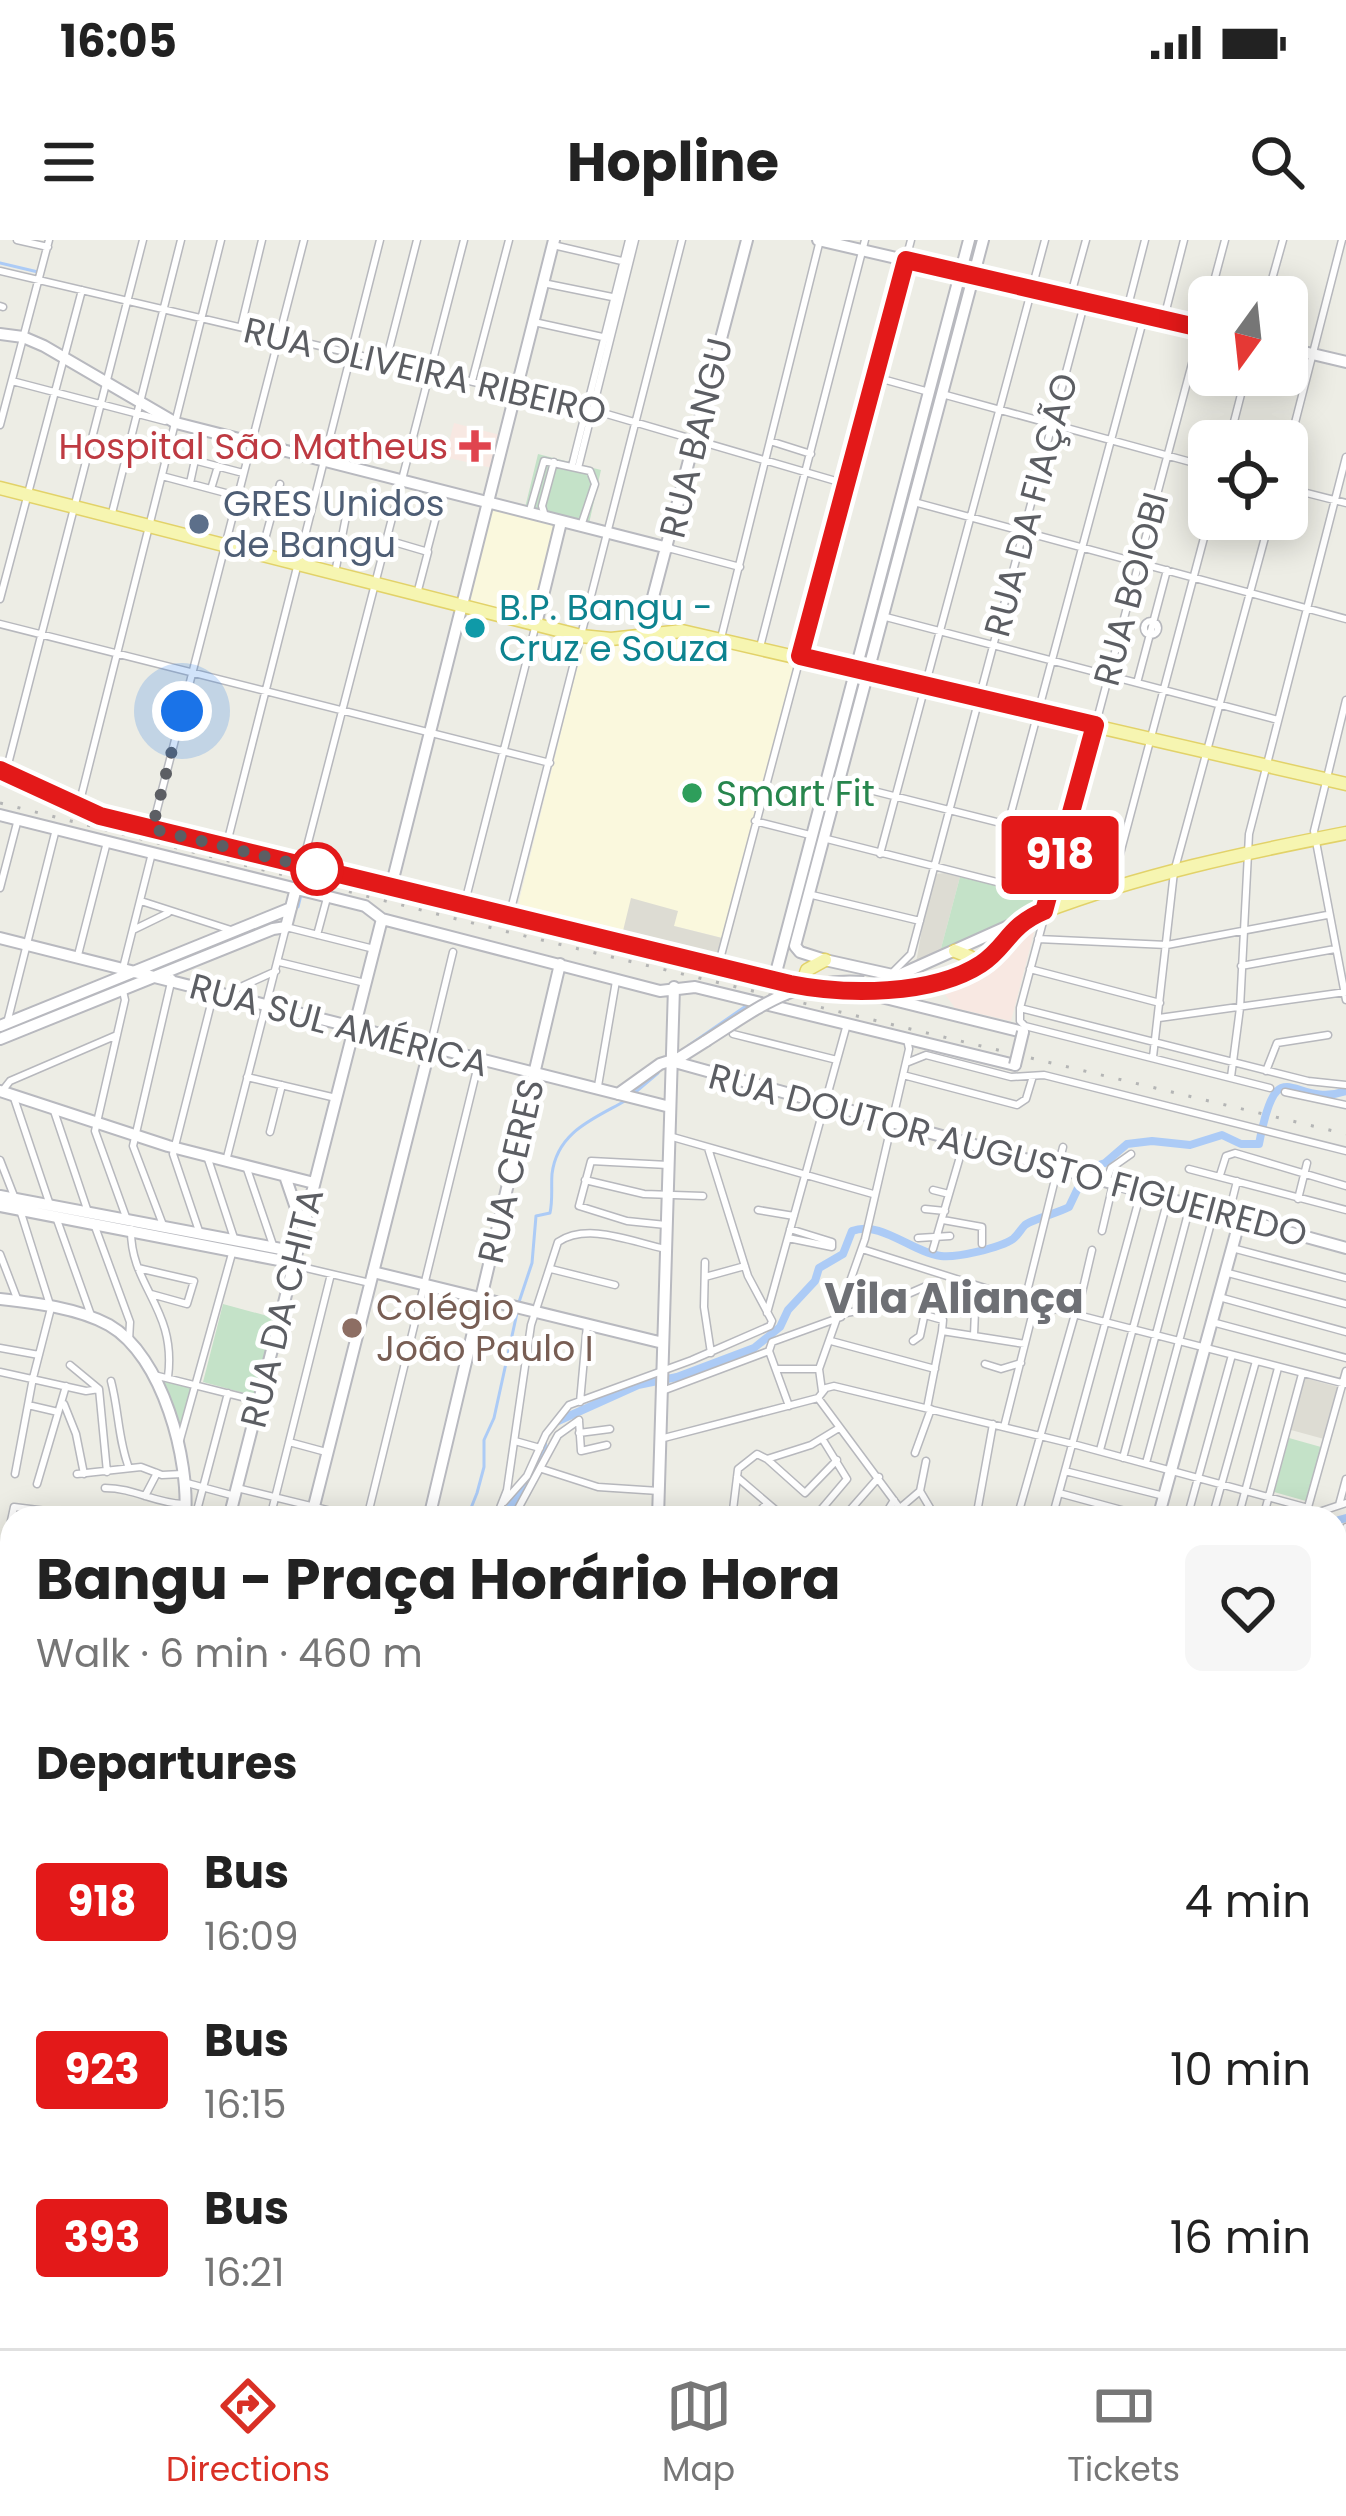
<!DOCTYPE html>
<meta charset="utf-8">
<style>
body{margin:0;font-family:Poppins,sans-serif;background:#f6f6f6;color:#222;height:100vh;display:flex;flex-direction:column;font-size:45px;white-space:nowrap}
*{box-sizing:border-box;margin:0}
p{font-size:39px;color:#767676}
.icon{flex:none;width:66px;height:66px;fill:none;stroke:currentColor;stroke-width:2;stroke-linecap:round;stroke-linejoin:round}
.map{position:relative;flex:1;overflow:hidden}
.drawer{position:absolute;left:0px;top:1266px;width:1347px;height:843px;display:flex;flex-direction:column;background:#fff;border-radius:36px 36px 0 0;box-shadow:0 6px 30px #0003}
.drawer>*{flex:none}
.badge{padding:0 24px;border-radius:9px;font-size:42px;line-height:78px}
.needle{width:78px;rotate:195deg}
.buttons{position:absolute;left:1188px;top:36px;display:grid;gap:24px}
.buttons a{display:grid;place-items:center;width:120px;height:120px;border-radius:18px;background:#fff;box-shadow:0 6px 30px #0003;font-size:60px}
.you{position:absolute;width:60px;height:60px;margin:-30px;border:9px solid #fff;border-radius:50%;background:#1a73e8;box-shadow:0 0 0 18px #1a73e833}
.map>.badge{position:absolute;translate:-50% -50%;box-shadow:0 0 0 6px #fff}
h2{padding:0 36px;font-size:45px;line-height:108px}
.round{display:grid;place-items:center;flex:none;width:126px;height:126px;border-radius:18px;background:#f6f6f6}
.summary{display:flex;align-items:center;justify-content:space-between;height:204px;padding:0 36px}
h1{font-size:57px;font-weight:700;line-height:90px}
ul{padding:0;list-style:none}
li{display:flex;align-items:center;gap:36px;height:168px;padding:0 36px}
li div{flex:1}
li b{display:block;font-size:45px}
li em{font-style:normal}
li .badge{min-width:132px;font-weight:700;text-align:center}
.status{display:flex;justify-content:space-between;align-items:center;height:84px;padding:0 60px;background:#fff;direction:ltr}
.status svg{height:33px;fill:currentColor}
header{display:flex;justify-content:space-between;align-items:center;height:156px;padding:0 36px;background:#fff;font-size:54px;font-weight:700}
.tabs{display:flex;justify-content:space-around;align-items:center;height:168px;border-top:3px solid #e0e0e0;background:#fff;font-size:33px;color:#767676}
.tabs a{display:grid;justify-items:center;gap:6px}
.tabs .selected{color:#d93025}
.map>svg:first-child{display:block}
.commercial{fill:#faf8dd}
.education{fill:#dddcd3}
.medical{fill:#f8e8e2}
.green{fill:#c4e2c8}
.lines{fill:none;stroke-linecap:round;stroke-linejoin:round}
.stream{stroke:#accbf6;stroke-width:3}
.river{stroke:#accbf6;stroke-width:8}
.street-casing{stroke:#b7b8bd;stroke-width:9}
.secondary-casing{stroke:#b8b9bf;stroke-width:14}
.primary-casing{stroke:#e2d269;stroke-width:15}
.highway-casing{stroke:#d9ba18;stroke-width:18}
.street{stroke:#fff;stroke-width:6}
.secondary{stroke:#fff;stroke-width:10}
.primary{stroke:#f6f5b1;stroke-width:12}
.highway{stroke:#f1e897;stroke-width:15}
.rail{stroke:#b4b5b5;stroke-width:3;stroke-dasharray:3 15;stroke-linecap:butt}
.secondary-bridge-casing{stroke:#b8b9bf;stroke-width:14;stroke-linecap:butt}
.secondary-bridge{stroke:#fff;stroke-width:10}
.line-casing{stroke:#fff;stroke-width:27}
.line{stroke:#e31919;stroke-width:18}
.walk{stroke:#5c5e63;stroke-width:12;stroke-dasharray:0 21.6}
.health-dot{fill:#e0444e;stroke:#fff;stroke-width:4.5}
.service-dot{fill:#5c6f8a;stroke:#fff;stroke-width:4.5}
.culture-dot{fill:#0f9aa8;stroke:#fff;stroke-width:4.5}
.leisure-dot{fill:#2e9e5b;stroke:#fff;stroke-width:4.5}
.stop-dot{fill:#fff;stroke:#e31919;stroke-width:6}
.education-dot{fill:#8d6e63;stroke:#fff;stroke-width:4.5}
.labels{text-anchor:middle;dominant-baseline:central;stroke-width:10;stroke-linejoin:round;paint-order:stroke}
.street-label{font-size:36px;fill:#5c5e63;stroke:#fff}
.health-label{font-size:36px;fill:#be3a42;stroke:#fff;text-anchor:end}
.service-label{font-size:36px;fill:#4e5e75;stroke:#fff;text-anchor:start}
.culture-label{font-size:36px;fill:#0d838f;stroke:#fff;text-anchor:start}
.leisure-label{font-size:36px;fill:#27864d;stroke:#fff;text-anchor:start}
.education-label{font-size:36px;fill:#785e54;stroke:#fff;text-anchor:start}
.quarter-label{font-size:42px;font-weight:bold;fill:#6e7075;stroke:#fff}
</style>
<div class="status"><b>16:05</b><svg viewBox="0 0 49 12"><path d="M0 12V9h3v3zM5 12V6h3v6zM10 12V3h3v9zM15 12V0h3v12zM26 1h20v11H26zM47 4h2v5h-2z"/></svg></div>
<header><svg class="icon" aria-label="menu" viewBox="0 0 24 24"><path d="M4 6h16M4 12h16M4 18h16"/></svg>Hopline<svg class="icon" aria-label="search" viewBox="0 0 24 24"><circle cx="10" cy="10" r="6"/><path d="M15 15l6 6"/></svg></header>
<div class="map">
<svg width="1346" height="2108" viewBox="0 0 1346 2108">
<rect width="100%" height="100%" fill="#edede5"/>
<path class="commercial" d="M491,269L556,286L532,379L466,362Z
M672,394L796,422L722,698L674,686L621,699L516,673L583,404L617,405Z"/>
<path class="education" d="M944,633L960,637L939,716L916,723L927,661L936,634Z
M631,658L678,671L674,686L722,698L716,720L621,699Z
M1305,1138L1338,1147L1324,1199L1291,1190Z"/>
<path class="medical" d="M454,183L504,196L496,229L445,217Z
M1030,683L1035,689L1011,781L955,768L939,746L984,730Z"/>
<path class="green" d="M538,214L601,230L588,288L524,272Z
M960,637L1037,655L1042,662L1040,668L939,716Z
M223,1064L275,1078L255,1156L203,1142Z
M158,1140L193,1147L184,1186L175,1184Z
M1289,1198L1321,1207L1306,1261L1274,1252Z
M1335,1627L1346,1629V1786H1335Z
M1335,1793L1346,1796V1847L1335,1850Z
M12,2045V2097H46L52,2108H0V2057Z
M419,2097H505L496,2108H434L435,2104Z"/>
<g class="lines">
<path class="stream" d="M0,23L38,32
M862,427L976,0
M819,590L860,437
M298,667L301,655
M154,730L258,687
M0,793L139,737
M688,806L746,766
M632,855L658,833
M519,1062L532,1023L536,976L550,973C553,959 551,947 552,934C557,892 593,879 625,861
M467,1278L477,1253L484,1227V1200L494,1178L517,1073"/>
<path class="river" d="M558,1181L638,1145L677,1137L754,1108L780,1087L788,1070L815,1041L819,1028L843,1014L852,991C881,980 911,1012 941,1016C956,1018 1000,1008 1013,999C1018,995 1021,989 1025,985C1033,979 1058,973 1069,967L1087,929L1105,923L1127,904L1152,901L1190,905L1222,895L1241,904H1259C1278,804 1292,870 1346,851
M503,1278L542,1221L543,1203
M1335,1281L1346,1278
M196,2097L203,2108"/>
<g class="street-casing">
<path id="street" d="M17,0L48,7
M553,5L626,22
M0,31L593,170L846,244
M543,43L617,58
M1267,57L1283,0
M1070,58L1086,0
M1129,62L1145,0
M0,66L3,67
M1164,78L1184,0
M534,82L607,98
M241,87L262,0
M386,121L417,0
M875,137L929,152
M12,141L165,181
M472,141L509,0
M942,154L1209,227
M0,185L49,0
M770,201L811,214
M1229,201L1246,135
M167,213L243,233
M1287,214L1342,0
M572,226L629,0
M578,228L635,0
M162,236L237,256
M190,243L195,220
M1287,248L1346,263
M211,249L218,226
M914,262L1346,379
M530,270L544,221L590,231L595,244L582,283
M112,273L181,0
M545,276L542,266L554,222
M394,302L428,312L417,354
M668,308L740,327
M427,311L437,273
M261,314L280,244
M335,333L349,261
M0,359L82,50
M882,376L1278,480
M1144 388a7 7 0 1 1 14 0a7 7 0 1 1-14 0Z
M0,384L550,523
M721,398L820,0
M760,407L865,0
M1137,443L1167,330
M1346,460L1314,591L1346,760
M6,532L143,0
M838,542L1064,599
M79,565L221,0
M755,581L810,595
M1008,584L1144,77
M152,589L304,0
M823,598L1048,655
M226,607L380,0
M880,614L1045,0
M303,622L464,0
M1112,644L1209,279
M0,648L18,579
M808,654L920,681
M141,661L234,691
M465,662L536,384
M510,673L682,0
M133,690L168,673
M317,695L327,658
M1038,699L1167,705L1327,675
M78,715L107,602
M279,722L365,743
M719,723L911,0
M1241,726L1335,709
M1030,729L1160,763
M122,732L152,613
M891,734L911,714L1085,61
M123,751L125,760L95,891L126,977
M225,754L276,731
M1020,768L1225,0
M1159,778L1346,752
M7,783L56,589
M733,794L837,820
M430,807L453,712
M1153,817L1174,632L1270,279
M906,823L926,815L1011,837L1044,835L1346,911
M1266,831L1277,803L1328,795
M903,835L1017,865L1026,859L1033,836
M247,837L336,858
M1231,837L1240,768L1249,594L1346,217
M598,846L616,741
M1270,848L1025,786L1020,781V768L1308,841L1346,845
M3,850L10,841L117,795
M1285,852L1346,865
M14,858L50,965
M54,871L88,972
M270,892L282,845
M669,896L873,954
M208,919L234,998
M0,920L14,956
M226,921L286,687L374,709
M246,926L274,1008
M1189,929L1346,970
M1220,935L1226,916L1235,913L1346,946
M585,940L644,954L703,956
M1106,942L1111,928L1131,914
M933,950L949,954
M1298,959L1307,923
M925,969L945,971
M758,970L794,976
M1229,973L1237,941
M56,977L92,1078
M943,980L982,987V1004
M94,984L130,1082L129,1101
M163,985L133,906L172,738
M666,985L627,981L579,966L591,921L668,925
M131,989C130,1047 177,1068 168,1137
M199,991L173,914L214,752
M1102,991L1113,944
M788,998L832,1007V1002L790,989
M918,998L950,996
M1232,1008L1346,1038
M862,1009L1035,1064L1346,1144
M933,1009L964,903
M0,1014L18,1061
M705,1022L704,1067L711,1113
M293,1025L370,1043
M138,1028L194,1041L187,1064L151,1054
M551,1029L615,1045
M1228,1033L1346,1064
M705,1037L745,1026
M1219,1057L1346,1092
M1025,1060L1063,907
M767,1073L847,784
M841,1074L878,1067L931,1044
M1077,1074L1092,1010
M925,1075L943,1080L942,1091
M1212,1082L1346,1118
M942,1091L1025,1104
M974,1095L976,1046
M831,1101L935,1129
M913,1101L920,1096L931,1044
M0,1108L39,1115
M769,1111L772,1102L841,1077
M985,1124L1001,1129L1021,1123
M70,1125L99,1149L107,1232
M777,1129H819
M0,1132L86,1151L99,1149
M154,1135L258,1161
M111,1141C119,1171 118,1200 129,1228
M665,1150L769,1111L789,1166
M822,1151L819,1129L865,999L909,809L907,799
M818,1158L907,1278
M580,1162L587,1085
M64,1164L76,1194L84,1234
M28,1165L58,1172
M927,1168L942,1091
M579,1181L581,1211L607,1205
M1004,1187L1035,1064
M579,1193L610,1189
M660,1199L818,1158L826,1148L834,1146L1073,1204L1308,1268
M180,1200L233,1010
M515,1201L540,1208
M289,1202L326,1212
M1100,1210L1168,959
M915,1213L931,1169
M1123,1218L1190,966
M767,1219L805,1253L837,1220
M926,1221L920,1251L936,1278
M1146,1223L1214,972
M542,1229L598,1247L659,1251
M1065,1231L1164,1256
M15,1234L33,1138L51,1068L21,973
M77,1234L141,1227L162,1235L182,1234
M737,1237L785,1278
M187,1243L235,1256
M37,1244L66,1146
M105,1248C134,1248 154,1263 183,1264
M237,1248L360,1278
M1059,1253L1151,1278
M145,1256L157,1233
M504,1262L527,1236L546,1194L569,1165L692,1120L770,1086L772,1081L748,1036L708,908
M1339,1265L1346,1239
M900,1268L920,1251
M608,1277L613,1278
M1304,1277L1346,1263
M195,1278L228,1153
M270,1278L331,1034
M367,1278L479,821
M496,1278L507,1250L531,1085L558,1002C588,982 632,1002 666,1009
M513,1278L558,1195L579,1180
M732,1278L738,1229L757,1214L767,1219L811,1205L839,1188
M753,1278L767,1263
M814,1278L847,1239L823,1200
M843,1278L879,1237
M883,1278L894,1260
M976,1278L993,1184
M1017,1278L1075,1074
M1052,1278L1141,952
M1187,1278L1232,1115
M1212,1278L1256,1121
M1238,1278L1278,1128
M1263,1278L1302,1134
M1305,1278L1346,1131
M12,1298L9,1290L14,1267L103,1278
M6,1324L12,1331
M1335,1330L1346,1287
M1335,1358L1346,1354
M0,1372L12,1404
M1335,1388L1346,1384
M0,1435L12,1446
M3,1473L12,1487
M1341,1512L1346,1556
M0,1558L12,1557
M1335,1568L1337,1609
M0,1659L12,1631
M0,1682L12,1691
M0,1721L12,1727
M0,1873L12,1879
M0,1944L12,1952
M1336,1986L1341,1931
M6,2018L12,2028
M0,2025L12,2011
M1335,2035L1346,2036
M1335,2064H1346
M49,2097L55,2108
M128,2097L134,2108
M162,2097L168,2108
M246,2097L253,2108
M271,2097L281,2108
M310,2097L315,2108
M332,2097L339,2108
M394,2097L418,2108
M898,2097L917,2101L953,2097
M976,2097H1004
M1175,2097L1176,2108
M1286,2097L1287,2108
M220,2104L233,2097
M1117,2107V2108
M91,2108L111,2097
M376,2108L381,2097"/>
</g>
<g class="secondary-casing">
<path id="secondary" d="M818,0L1209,90
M983,0L795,706L800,712L825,720L897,736L1022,680
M0,94L23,97L44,106L176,183L668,308
M1287,108L1346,122
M536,384L561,282
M643,395L747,0
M0,575L365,666L382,679L660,751L695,747L1015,825
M391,647L554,0
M0,698L670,867
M774,740L969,0
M869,754L1023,792
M0,786L291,668
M0,799L273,689L286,687L296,648
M671,821L1346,1008
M0,851L168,906L314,943
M618,854L660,824L679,818L706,801
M285,936L301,983
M0,956L297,1012
M0,966L294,1023
M373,1032L663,1103
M0,1059C35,1063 78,1068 109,1085C163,1116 190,1220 185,1278
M229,1278L382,679
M311,1278L430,807
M429,1278L560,724
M658,1278L674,747
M1158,1278L1240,979
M1335,1418L1346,1419
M0,1514L12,1510
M0,1775L12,1780
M646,2097L668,2108
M502,2108L511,2097"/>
</g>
<g class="primary-casing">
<path id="primary" d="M0,248L581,396L611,399L682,391L1346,544
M0,530L100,576L774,740C832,754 928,758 981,724C1007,707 1007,685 1043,672C1140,635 1244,613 1346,593
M955,711L970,717L967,731
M808,747L804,739L807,730L825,720"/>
</g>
<g class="highway-casing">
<path id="highway" d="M0,1747L12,1753
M0,1759L12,1765
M693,2097L718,2108
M717,2097L739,2108
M773,2102L781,2108"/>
</g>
<use href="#street" class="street"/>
<use href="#secondary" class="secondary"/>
<use href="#primary" class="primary"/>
<use href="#highway" class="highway"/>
<path class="rail" d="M0,563L500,690L1346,894"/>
<g class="secondary-bridge-casing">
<path id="secondary-bridge" d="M706,801C761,766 796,737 864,742
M1015,825L1023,792"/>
</g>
<use href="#secondary-bridge" class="secondary-bridge"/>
</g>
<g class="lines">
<g class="line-casing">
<path id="line" d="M0,530L100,576L790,744C845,755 932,756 981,724C1007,707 1008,686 1044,671L1095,485L800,416L906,20L1209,90"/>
</g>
<use href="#line" class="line"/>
<path class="walk" d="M182,471L152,589L317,629"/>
</g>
<path class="health-dot" d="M469 188h12v12h12v12h-12v12h-12v-12h-12v-12h12z"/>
<circle class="service-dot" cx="199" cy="284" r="12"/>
<circle class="culture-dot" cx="475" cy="388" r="12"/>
<circle class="leisure-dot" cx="692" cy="553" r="12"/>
<circle class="stop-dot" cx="317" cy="629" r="24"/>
<circle class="education-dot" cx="352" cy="1088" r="12"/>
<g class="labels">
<g class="street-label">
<text transform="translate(425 131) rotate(13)">RUA OLIVEIRA RIBEIRO</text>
<text transform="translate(696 198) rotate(-76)">RUA BANGU</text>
<text transform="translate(1031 265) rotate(-75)">RUA DA FIAÇÃO</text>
<text transform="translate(1131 349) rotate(-75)">RUA BOIOBI</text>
<text transform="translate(339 785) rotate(15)">RUA SUL AMÉRICA</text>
<text transform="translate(1008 915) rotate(15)">RUA DOUTOR AUGUSTO FIGUEIREDO</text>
<text transform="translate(511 931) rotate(-77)">RUA CERES</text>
<text transform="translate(282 1068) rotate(-76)">RUA DA CHITA</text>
</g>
<g class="health-label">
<text x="448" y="206">Hospital São Matheus</text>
</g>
<g class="service-label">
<text x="223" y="263">GRES Unidos<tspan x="223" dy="41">de Bangu</tspan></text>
</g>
<g class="culture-label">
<text x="499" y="367">B.P. Bangu -<tspan x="499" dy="41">Cruz e Souza</tspan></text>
</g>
<g class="leisure-label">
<text x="716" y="553">Smart Fit</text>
</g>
<g class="education-label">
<text x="376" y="1067">Colégio<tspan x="376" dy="41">João Paulo I</tspan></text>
</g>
<g class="quarter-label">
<text x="954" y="1058">Vila Aliança</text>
</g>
</g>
</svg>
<div class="buttons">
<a><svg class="needle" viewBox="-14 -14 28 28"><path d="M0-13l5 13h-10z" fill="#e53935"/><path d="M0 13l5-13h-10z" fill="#767676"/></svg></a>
<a><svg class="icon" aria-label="locate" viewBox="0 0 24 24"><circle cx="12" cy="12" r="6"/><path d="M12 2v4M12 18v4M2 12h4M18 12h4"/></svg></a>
</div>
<div class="you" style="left:182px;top:471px"></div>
<b class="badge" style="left:1060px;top:615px;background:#e31919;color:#fff">918</b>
<section class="drawer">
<div class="summary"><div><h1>Bangu - Praça Horário Hora</h1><p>Walk · 6 min · 460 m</p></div><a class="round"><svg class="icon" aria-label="heart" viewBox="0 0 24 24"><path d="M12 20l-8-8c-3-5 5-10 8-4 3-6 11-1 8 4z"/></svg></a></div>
<h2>Departures</h2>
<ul>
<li><span class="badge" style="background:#e31919;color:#fff">918</span><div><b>Bus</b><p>16:09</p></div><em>4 min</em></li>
<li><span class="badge" style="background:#e31919;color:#fff">923</span><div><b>Bus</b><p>16:15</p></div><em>10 min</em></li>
<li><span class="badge" style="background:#e31919;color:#fff">393</span><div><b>Bus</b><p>16:21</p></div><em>16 min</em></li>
</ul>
</section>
</div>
<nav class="tabs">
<a class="selected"><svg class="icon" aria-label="directions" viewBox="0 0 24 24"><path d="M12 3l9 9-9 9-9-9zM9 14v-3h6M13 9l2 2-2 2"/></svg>Directions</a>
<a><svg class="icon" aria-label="map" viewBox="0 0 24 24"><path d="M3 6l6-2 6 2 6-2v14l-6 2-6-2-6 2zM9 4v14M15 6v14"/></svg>Map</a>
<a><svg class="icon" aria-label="tickets" viewBox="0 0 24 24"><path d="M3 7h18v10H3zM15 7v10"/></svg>Tickets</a>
</nav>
